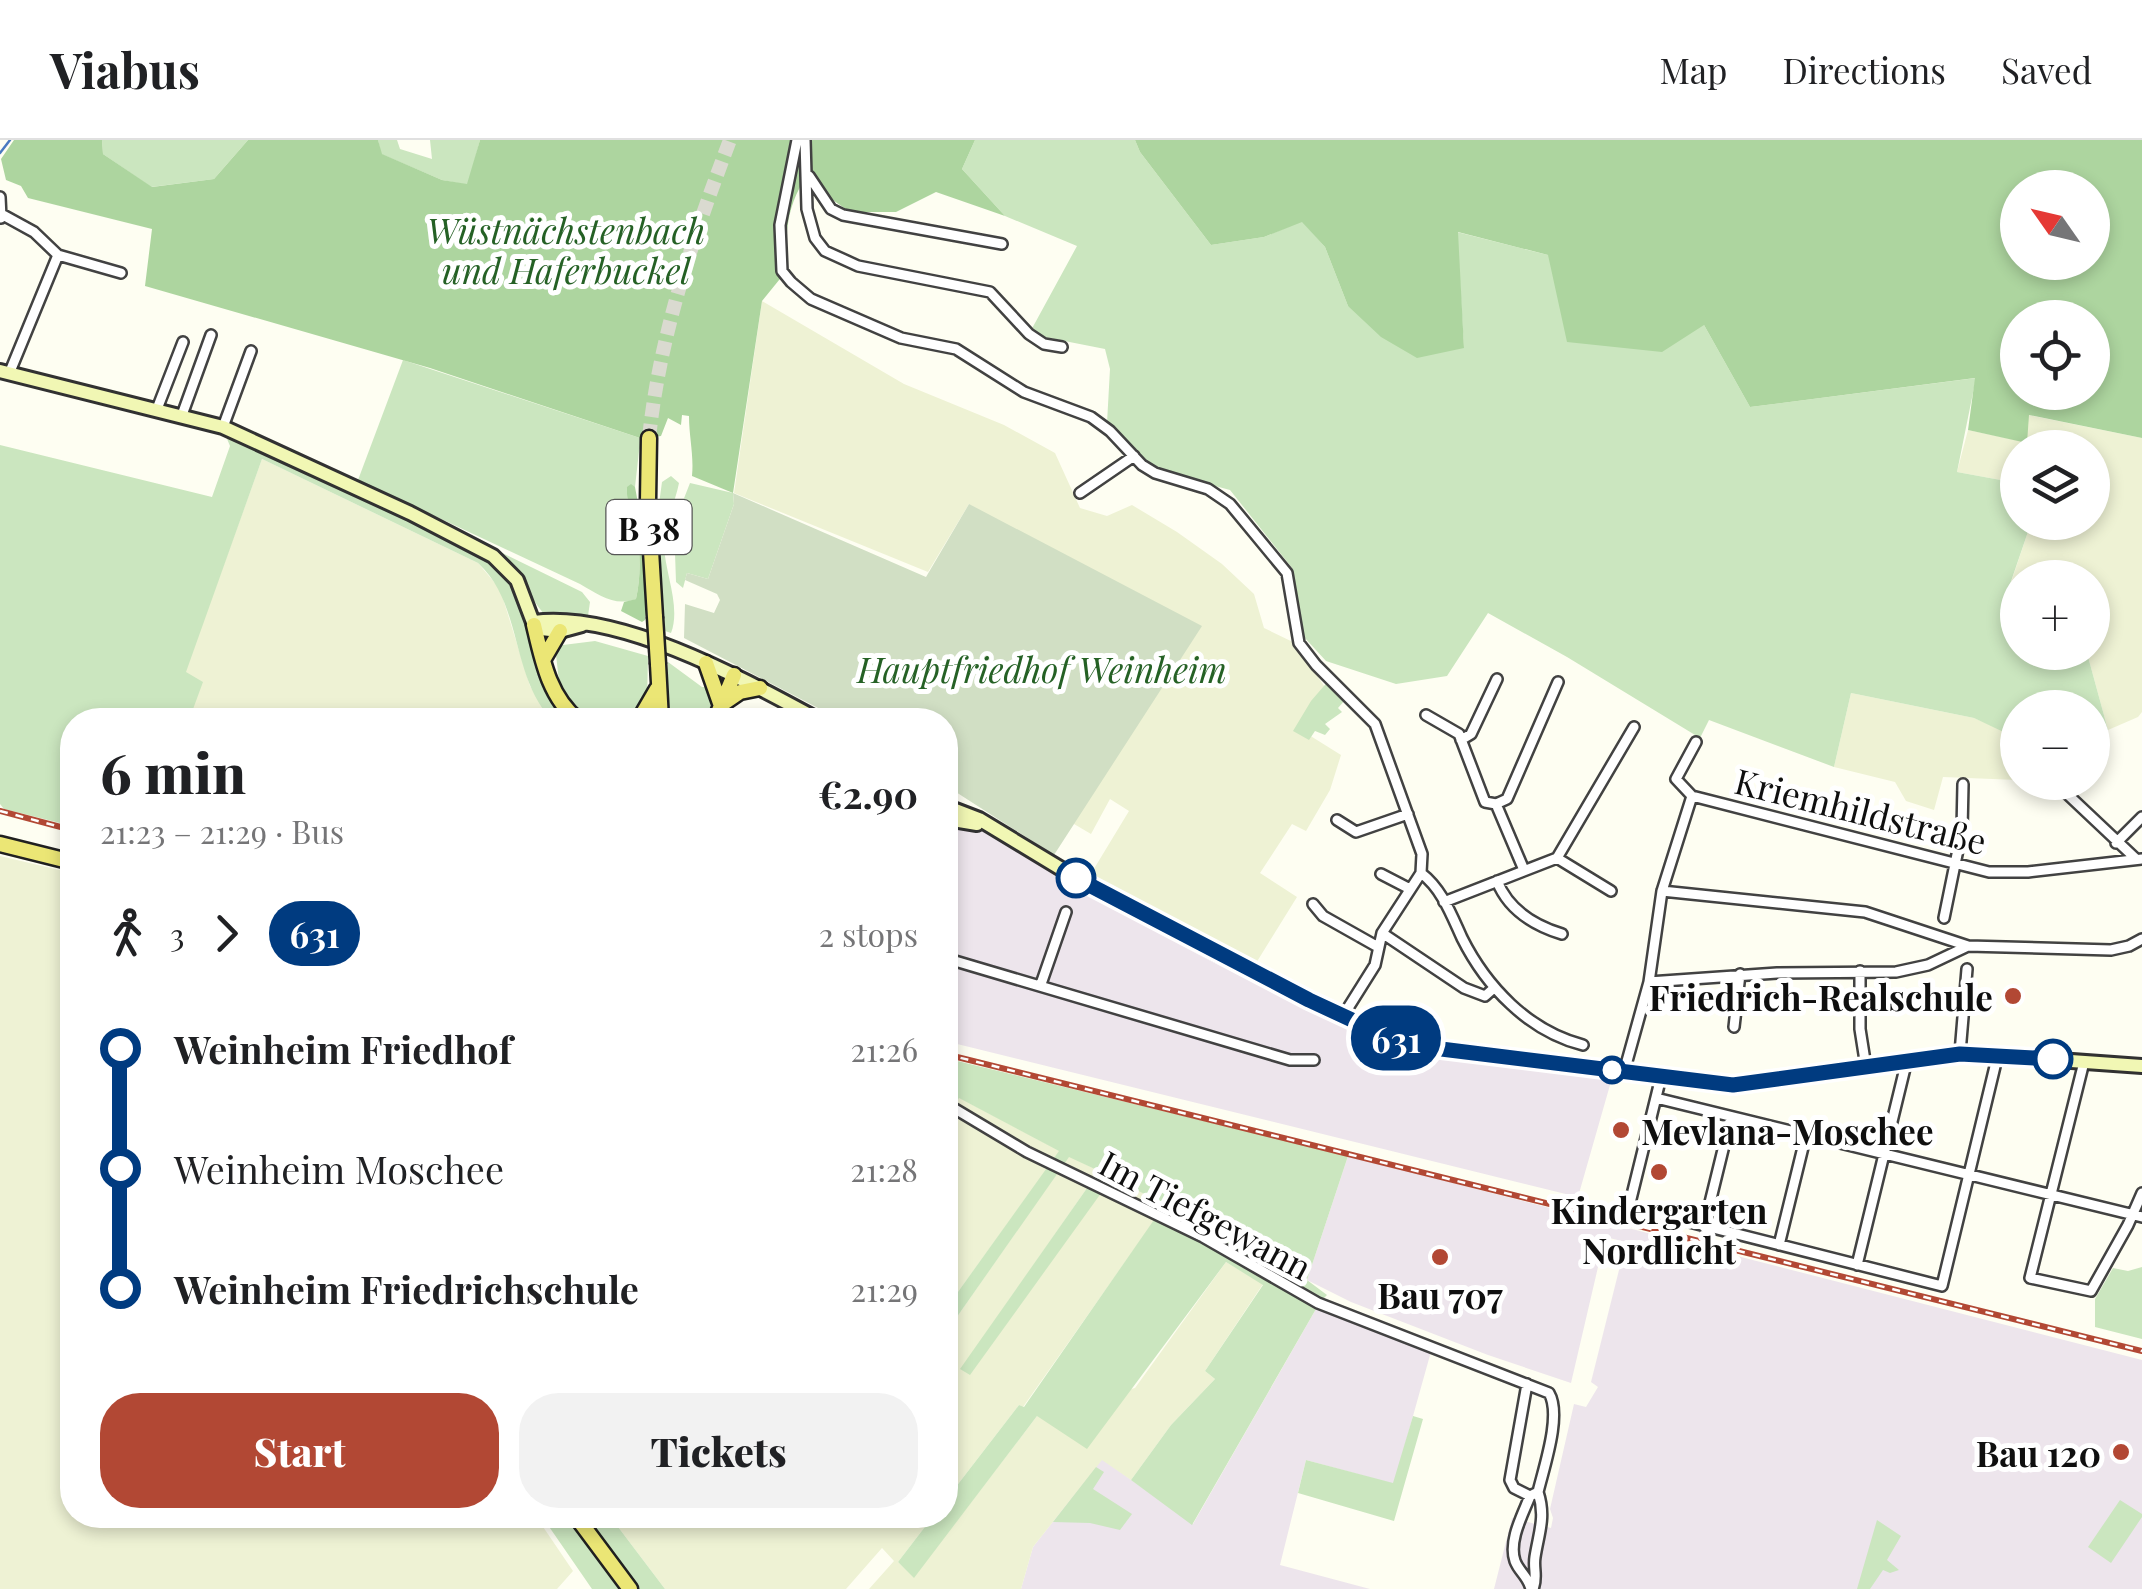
<!DOCTYPE html>
<meta charset="utf-8">
<style>
body{margin:0;font-family:"Playfair Display",serif;background:#f2f2f2;color:#202124;height:100vh;display:flex;flex-direction:column;font-size:38px;white-space:nowrap}
*{box-sizing:border-box;margin:0}
p{font-size:32px;color:#757577}
.icon{flex:none;width:55px;height:55px;fill:none;stroke:currentColor;stroke-width:2;stroke-linecap:round;stroke-linejoin:round}
.map{position:relative;flex:1;overflow:hidden}
.details{position:absolute;left:60px;top:568px;width:898px;height:820px;display:flex;flex-direction:column;background:#fff;border-radius:40px;box-shadow:0 5px 15px #0003}
.details>*{flex:none}
.badge{padding:0 20px;border-radius:32px;font-size:35px;line-height:65px}
.needle{width:65px;rotate:304deg}
.controls{position:absolute;left:2000px;top:30px;display:grid;gap:20px}
.controls a{display:grid;place-items:center;width:110px;height:110px;border-radius:50%;background:#fff;box-shadow:0 5px 15px #0003;font-size:50px}
.map>.badge{position:absolute;translate:-50% -50%;box-shadow:0 0 0 5px #fff}
.legs{display:flex;align-items:center;gap:15px;height:110px;padding:0 40px;font-size:32px}
.legs p{margin-inline-start:auto}
.summary{display:flex;align-items:center;justify-content:space-between;height:170px;padding:0 40px}
h1{font-size:55px;font-weight:800;line-height:75px}
.cta{display:flex;gap:20px;margin-top:auto;padding:20px 40px}
.cta a{flex:1;height:115px;border-radius:40px;background:#b24834;color:#fff;font-size:40px;font-weight:800;line-height:115px;text-align:center}
.cta a+a{background:#f2f2f2;color:#202124}
ul{padding:0 40px;list-style:none}
li{display:flex;align-items:center;gap:35px;height:120px;font-size:38px}
li i{display:grid;place-items:center;width:15px;height:100%;margin:0 12px;background:currentColor}
li i::after{content:'';width:25px;height:25px;margin:-12px;border:8px solid;border-radius:50%;background:#fff}
li p{margin-inline-start:auto}
li:first-child i{background:linear-gradient(#0000 50%,currentColor 0)}
li:last-child i{background:linear-gradient(currentColor 50%,#0000 0)}
header{display:flex;align-items:center;gap:60px;box-sizing:border-box;height:140px;padding:0 50px;background:#fff;border-bottom:2px solid #e0e0e0}
header strong{font-size:48px}
nav{display:flex;gap:55px;margin-inline-start:auto;font-size:35px}
.map>svg:first-child{display:block}
.industrial{fill:#ede5ec}
.farmland{fill:#eef2d4}
.green{fill:#cbe6bf}
.forest{fill:#add59f;fill-rule:evenodd}
.cemetery{fill:#d1dfc4}
.lines{fill:none;stroke-linecap:round;stroke-linejoin:round}
.stream{stroke:#4a79c0;stroke-width:2.5}
.primary-tunnel{stroke:#dadad0;stroke-width:14;stroke-dasharray:14 7;stroke-linecap:butt}
.street-casing{stroke:#424242;stroke-width:14}
.secondary-casing{stroke:#313131;stroke-width:18}
.primary-casing{stroke:#202020;stroke-width:19}
.street{stroke:#fff;stroke-width:9}
.secondary{stroke:#f1f7b4;stroke-width:12}
.primary{stroke:#ebe675;stroke-width:14}
.rail-casing{stroke:#b24834;stroke-width:6}
.rail{stroke:#fff;stroke-width:2.5;stroke-dasharray:8;stroke-linecap:butt}
.primary-bridge-casing{stroke:#202020;stroke-width:19;stroke-linecap:butt}
.primary-bridge{stroke:#ebe675;stroke-width:14}
.line-1-casing{stroke:#fff;stroke-width:22}
.line-1{stroke:#003b80;stroke-width:15}
.stop-1-dot{fill:#fff;stroke:#003b80;stroke-width:5}
.poi-dot{fill:#b24834;stroke:#fff;stroke-width:4}
.labels{text-anchor:middle;dominant-baseline:central;stroke-width:10;stroke-linejoin:round;paint-order:stroke}
.shield{fill:#fff;stroke:#575757;stroke-width:2.5}
.shield-label{font-size:32px;font-weight:bold;fill:#0f0f0f}
.park-label{font-size:35px;font-style:italic;fill:#256125;stroke:#fff}
.street-label{font-size:35px;fill:#0f0f0f;stroke:#fff}
.poi-label{font-size:35px;font-weight:bold;fill:#0f0f0f;stroke:#fff;text-anchor:end}
</style>
<header>
<strong>Viabus</strong>
<nav><a>Map</a><a>Directions</a><a>Saved</a></nav>
</header>
<div class="map">
<svg width="2142" height="1449" viewBox="0 0 2142 1449">
<rect width="100%" height="100%" fill="#fefef2"/>
<path class="industrial" d="M945,666L1088,752L1374,897L1439,914L1612,938L1578,1057L945,901Z
M1348,1016L2142,1220V1449H1494L1512,1378L1551,1388L1553,1378L1550,1369L1574,1264L1586,1267L1598,1247L1591,1242L1626,1102L1605,1097L1571,1243L1488,1215L1351,1162L1307,1140Z
M1320,1162L1432,1208L1394,1344L1306,1320L1280,1425L1370,1449H1021L1033,1407L1102,1319L1193,1384Z"/>
<path class="farmland" d="M762,161L904,244L1004,285L1055,313L1080,368L1107,376L1132,365L1177,392L1222,424L1254,454L1264,488L1295,503L1333,559L1309,595L1341,615L1330,650L1306,691L1292,684L1260,733L1297,757L1253,828L1089,737L1129,671L1110,659L1091,694L1074,684L969,364L928,432L734,353Z
M2028,275L2142,298V572L2138,577L2108,590L2087,513L2092,512V438H2018L2017,453L2007,454L2031,383L2092,382V308H2018L2017,343L1957,332L1968,290L2026,302Z
M262,319L478,423L500,449L530,546L552,580H189L185,532Z
M1851,553L1974,578L2017,596V640L1943,637L1934,670L1906,661L1895,642L1834,627Z
M0,716L72,733V1375H535L573,1431L557,1449H0Z
M958,957L1060,1011L945,1170V978Z
M1069,1016L1099,1031L961,1229L970,1234L1112,1037L1166,1064L1023,1267L1019,1265L945,1361V1194Z
M1226,1122L1263,1144L1205,1231L1215,1239L1171,1285L1131,1340L1102,1320L1033,1407L1021,1449H869L894,1421L882,1408L846,1449H665L609,1375H934L898,1422L914,1437L1037,1276L1135,1248Z"/>
<path class="green" d="M102,0H248L214,39L151,47L103,14Z
M378,0H397L400,9L432,19L430,0H480L468,45L442,40L381,14Z
M975,0H1135L1140,12L1211,105L1264,97L1302,81L1325,107L1348,166L1464,208L1457,92L1548,115L1704,185L1750,267L1976,238L1957,332L2017,343L2018,382L2031,383L2007,453H2017L2018,512L2087,513L2108,590L2093,597L2092,568H2018L2017,596H2012L1974,578L1851,553L1834,627L1709,580L1700,598L1567,517L1488,473L1447,536L1396,544L1326,521L1304,497L1292,428L1230,350L1160,331L1135,313L1107,283L1110,229L1105,209L1029,194L1077,106L1005,76L962,29Z
M403,220L643,299L639,311L635,347H627C626,362 631,372 635,386C641,408 641,437 636,459C615,467 599,455 580,444L358,340Z
M225,294L446,395L494,425L507,439L523,467L540,539L569,580H552C510,536 523,464 478,423L262,319L186,532L203,542L189,580H72V686L4,669L0,664V305L212,357L230,306Z
M671,336L679,343C675,364 664,383 664,406C665,433 681,467 671,493L665,491L655,394L662,342Z
M690,343L733,353L734,364L708,439L687,433L683,448L676,442L674,384Z
M494,409L582,452L590,462L588,476L544,474C524,451 522,428 494,409Z
M595,501L648,516L647,561L633,580H587L560,550L555,506Z
M668,522L702,547H713L715,560L709,580H666Z
M1330,539L1345,560L1338,568L1342,572L1325,584L1330,589L1325,595L1315,591L1309,600L1293,591L1311,561Z
M945,918L1348,1016L1307,1140L1327,1155L1320,1162L1192,1385L1131,1340L1171,1285L1215,1239L1205,1231L1263,1145L1226,1122L1087,1309L1037,1276L914,1438L898,1422L934,1375H945V1361L1019,1265L1024,1267L1165,1064L1112,1038L970,1235L960,1229L1099,1031L1069,1017L945,1194V1170L1059,1011L959,958L945,978Z
M2142,1127V1199L2095,1187V1159L2113,1128L2128,1131Z
M1413,1276L1423,1279L1394,1381L1298,1353L1306,1320L1393,1343Z
M1096,1327L1104,1332L1093,1349L1132,1374L1120,1390L1090,1383L1053,1382Z
M2120,1360L2142,1374V1377L2111,1423L2088,1407Z
M541,1375H566L620,1449H592Z
M584,1375H609L665,1449H639Z
M1877,1380L1901,1396L1887,1420L1899,1430L1890,1433L1883,1430L1870,1449H1857Z"/>
<path class="forest" d="M14,0H102L103,14L152,47L214,39L248,0H378L382,14L442,40L467,44L480,0H975L962,29L1005,76L936,52L896,72H850L817,49L800,47C786,73 785,99 788,129L762,161L733,353L692,336C694,315 689,297 689,276L682,275L681,285L668,278L661,296L643,299L430,228L145,146L152,89L28,58L21,46L6,40L1,19Z
M1135,0H2142V298L2029,275L2027,303L1968,290L1975,238L1750,267L1704,185L1662,212L1567,202L1548,115L1458,92L1464,208L1417,218L1381,197L1348,166L1325,107L1302,82L1264,97L1211,105L1140,12ZM2018,48H2092V122H2018ZM2018,178H2092V252H2018Z
M631,344L635,347L644,396L648,445L645,480L642,482L621,471L624,462L636,459C641,437 641,408 635,386C631,372 626,362 627,347Z"/>
<path class="cemetery" d="M733,353L926,437L969,364L1202,486L1054,715L945,645V580H841L684,498L685,464L714,473L720,460L717,454L685,440L687,433L708,439L734,364Z"/>
<g class="lines">
<path class="stream" d="M0,13L10,0"/>
<path class="primary-tunnel" d="M649,298C660,193 693,98 730,0"/>
<g class="street-casing">
<path id="street" d="M797,0L780,85L782,131L791,142L811,159L901,198L956,209L1024,252L1091,277L1110,291L1142,325L1155,333L1208,349L1230,364L1287,433L1299,503L1316,525L1375,584L1422,714L1421,733C1442,749 1451,774 1462,798C1486,846 1528,891 1583,905
M805,0L807,69L815,98L825,111L858,126L990,152L1029,194L1044,204L1062,207
M809,36L831,69L843,75L1002,104
M0,57L1,78
M3,75L34,92L58,115
M58,115L121,133
M9,234L58,115
M157,269L183,202
M182,275L211,195
M223,287L251,211
M1080,353L1134,316
M1426,575L1459,594L1485,662L1496,664L1524,730
M1461,600L1471,594L1497,539
M1696,602L1676,639L1692,656L1989,732H2028L2142,719
M2027,643L2048,644L2064,651L2135,718
M1496,664L1507,659L1558,542
M1337,680L1356,692L1408,674
M2116,703L2142,677
M1557,718L1611,751
M1381,734L1410,749
M1497,741C1508,769 1533,785 1562,794
M1662,751L1865,772L1968,806
M1444,762L1557,718L1634,587
M1313,764L1323,776L1378,807
M1944,778L1962,690L1963,644
M1382,793L1464,848L1485,856L1494,848
M945,818L1290,920H1314
M1860,831V889L1866,927
M1649,842L1777,833L1896,832L1928,825L1968,806L2111,810L2129,806L2142,799
M1041,844L1066,772
M1343,876L1375,825L1382,793L1421,733
M1734,887L1740,834
M1960,913L1967,829
M2084,922L2030,1138L2091,1151L2128,1085L2142,1053
M1624,932L1649,842L1662,751L1692,656
M1656,958L2142,1077
M945,963L1027,1012L1203,1097L1318,1163L1549,1253C1562,1275 1544,1327 1538,1352L1530,1356C1523,1374 1508,1401 1515,1421C1519,1432 1528,1436 1531,1449
M1629,1067L1661,937
M1646,1071L1942,1146L1998,914
M1704,1087L1731,977
M1779,1105L1806,995
M1857,1125L1907,920
M1527,1244L1510,1340L1514,1348L1530,1356
M1533,1449C1538,1437 1533,1429 1535,1417C1539,1392 1546,1377 1538,1352"/>
</g>
<g class="secondary-casing">
<path id="secondary" d="M0,231L223,287L410,373L493,416L517,440L534,485L541,489L560,491L582,485
M534,482C621,471 743,539 819,580
M945,659L953,669L979,679L1078,739L1220,815L1360,884L1425,907L1733,945L1960,913L2142,926
M953,680L977,684"/>
</g>
<g class="primary-casing">
<path id="primary" d="M649,298L648,361L655,477
M534,485C542,519 549,557 578,580
M543,520L560,491
M706,523L721,566
M658,524L661,580
M721,565L740,552L760,548
M639,580L657,549
M715,580L734,535
M0,704L72,722
M575,1375L630,1449"/>
</g>
<use href="#street" class="street"/>
<use href="#secondary" class="secondary"/>
<use href="#primary" class="primary"/>
<g class="rail-casing">
<path id="rail" d="M0,671L72,690
M945,914L2142,1211"/>
</g>
<use href="#rail" class="rail"/>
<g class="primary-bridge-casing">
<path id="primary-bridge" d="M655,477L658,524"/>
</g>
<use href="#primary-bridge" class="primary-bridge"/>
</g>
<g class="lines">
<g class="line-1-casing">
<path id="line-1" d="M1076,738L1309,860L1380,893L1425,907L1733,945L1960,914L2053,919"/>
</g>
<use href="#line-1" class="line-1"/>
</g>
<g class="stop-1-dot">
<circle cx="1076" cy="738" r="18"/>
<circle cx="2053" cy="919" r="18"/>
<circle cx="1612" cy="930" r="12"/>
</g>
<g class="poi-dot">
<circle cx="2013" cy="856" r="10"/>
<circle cx="1621" cy="990" r="10"/>
<circle cx="1659" cy="1032" r="10"/>
<circle cx="1440" cy="1117" r="10"/>
<circle cx="2121" cy="1312" r="10"/>
</g>
<g class="labels">
<rect class="shield" x="606.5" y="360" width="85" height="54" rx="8"/>
<g class="shield-label">
<text x="649" y="387">B 38</text>
</g>
<g class="park-label">
<text x="566" y="89">Wüstnächstenbach<tspan x="566" dy="40">und Haferbuckel</tspan></text>
<text x="1042" y="528">Hauptfriedhof Weinheim</text>
</g>
<g class="street-label">
<text transform="translate(1861 670) rotate(14)">Kriemhildstraße</text>
<text transform="translate(1206 1074) rotate(28)">Im Tiefgewann</text>
</g>
<g class="poi-label">
<text x="1993" y="856">Friedrich-Realschule</text>
<text x="1641" y="990" text-anchor="start">Mevlana-Moschee</text>
<text x="1659" y="1069" text-anchor="middle">Kindergarten<tspan x="1659" dy="40">Nordlicht</tspan></text>
<text x="1440" y="1154" text-anchor="middle">Bau 707</text>
<text x="2101" y="1312">Bau 120</text>
</g>
</g>
</svg>
<div class="controls">
<a><svg class="needle" viewBox="-14 -14 28 28"><path d="M0-13l5 13h-10z" fill="#e53935"/><path d="M0 13l5-13h-10z" fill="#757577"/></svg></a>
<a><svg class="icon" aria-label="locate" viewBox="0 0 24 24"><circle cx="12" cy="12" r="6"/><path d="M12 2v4M12 18v4M2 12h4M18 12h4"/></svg></a>
<a><svg class="icon" aria-label="layers" viewBox="0 0 24 24"><path d="M12 4l9 5-9 5-9-5zM3 14l9 5 9-5"/></svg></a>
<a>+</a>
<a>−</a>
</div>
<b class="badge" style="left:1396px;top:898px;background:#003b80;color:#fff">631</b>
<section class="details">
<div class="summary"><div><h1>6 min</h1><p>21:23 – 21:29 · Bus</p></div><b>€2.90</b></div>
<div class="legs"><svg class="icon" aria-label="walk" viewBox="0 0 24 24"><circle cx="13" cy="4" r="2"/><path d="M13 8l-2 6 4 7M11 14l-3 7M7 12l3-4h3l4 4"/></svg>3<svg class="icon" aria-label="forward" viewBox="0 0 24 24"><path d="M9 5l7 7-7 7"/></svg><b class="badge" style="background:#003b80;color:#fff">631</b><p>2 stops</p></div>
<ul>
<li><i style="color:#003b80"></i><b>Weinheim Friedhof</b><p>21:26</p></li>
<li><i style="color:#003b80"></i><span>Weinheim Moschee</span><p>21:28</p></li>
<li><i style="color:#003b80"></i><b>Weinheim Friedrichschule</b><p>21:29</p></li>
</ul>
<div class="cta"><a>Start</a><a>Tickets</a></div>
</section>
</div>
